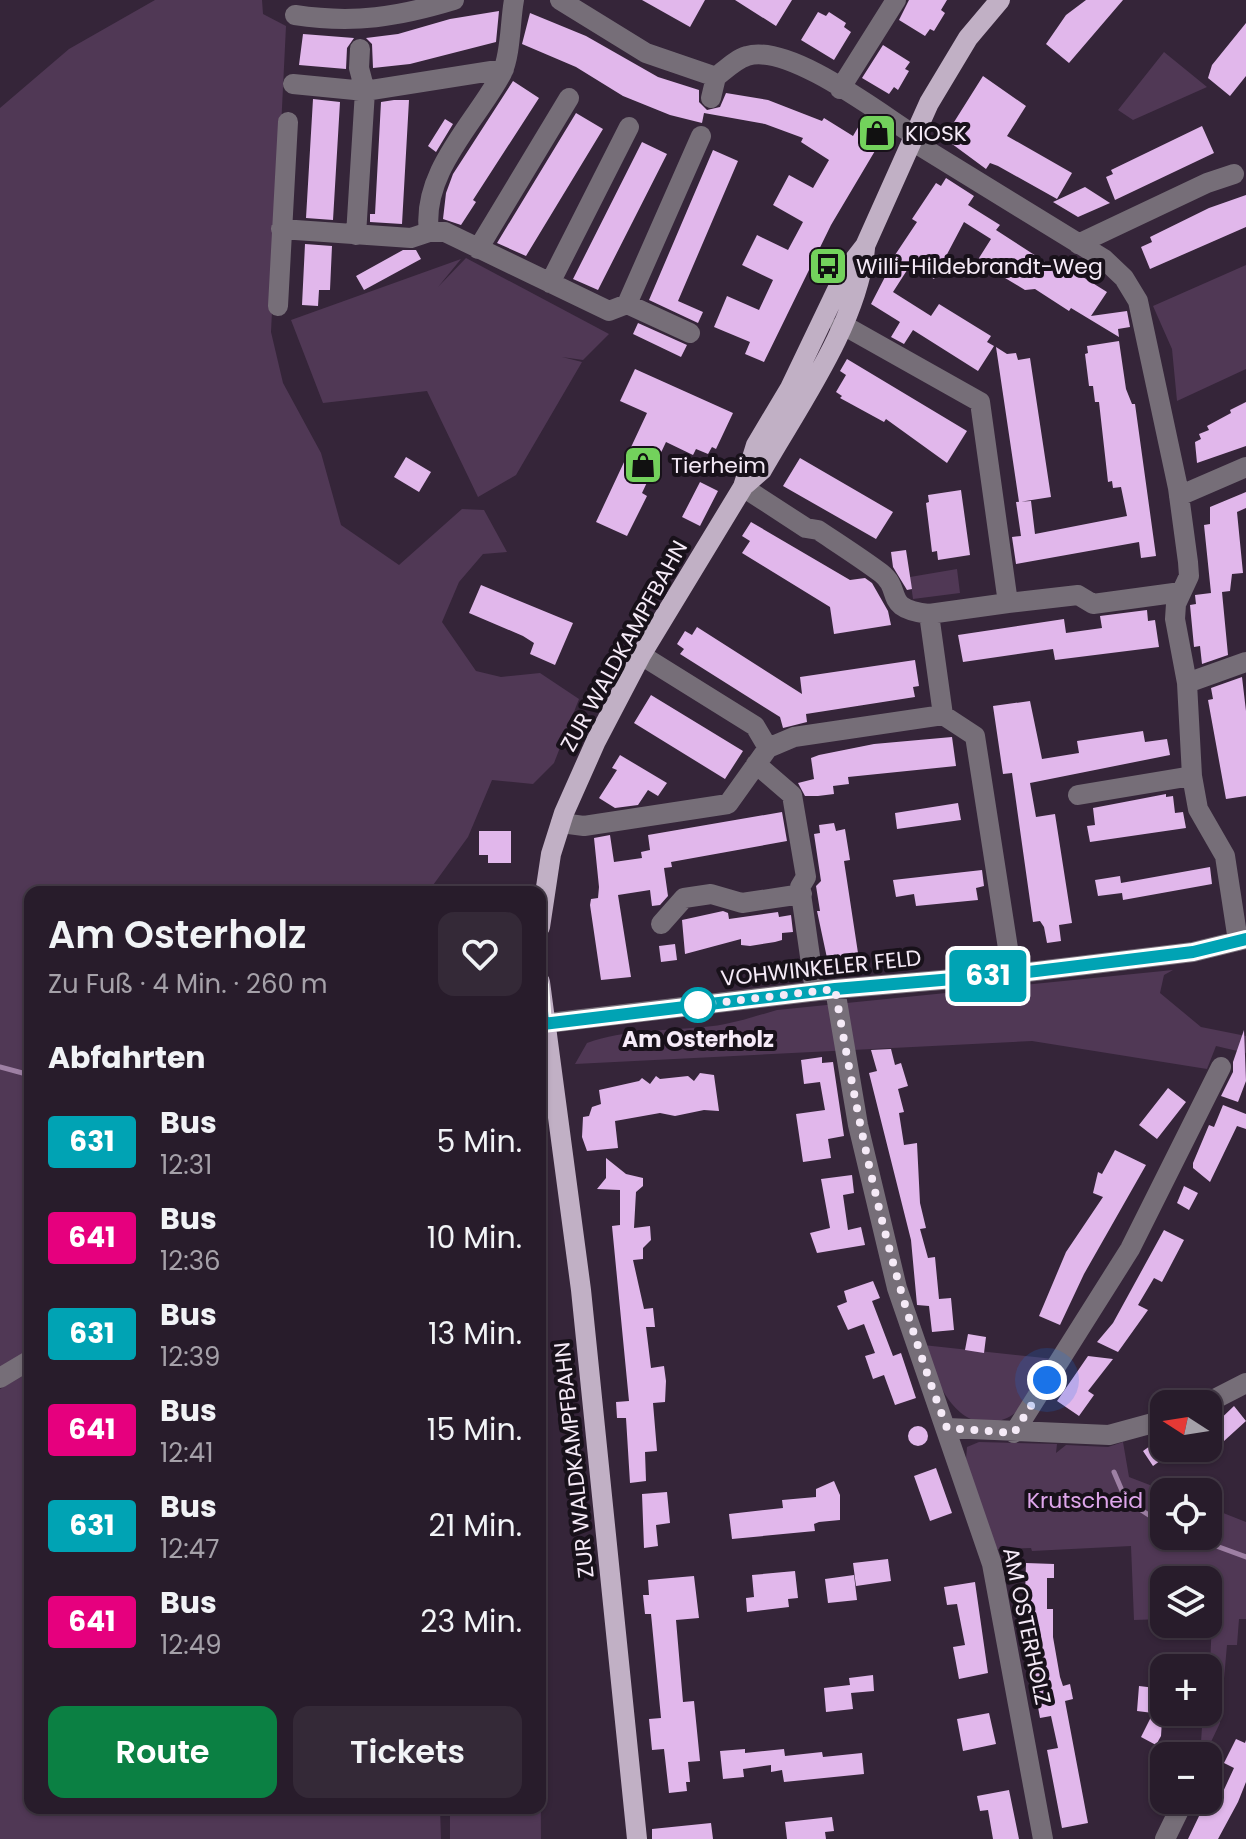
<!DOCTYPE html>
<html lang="de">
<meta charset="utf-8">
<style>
body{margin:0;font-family:Poppins,sans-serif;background:#342937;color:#f1f3f6;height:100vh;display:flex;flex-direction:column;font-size:30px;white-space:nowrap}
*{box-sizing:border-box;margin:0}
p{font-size:26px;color:#a5a1a9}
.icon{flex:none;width:44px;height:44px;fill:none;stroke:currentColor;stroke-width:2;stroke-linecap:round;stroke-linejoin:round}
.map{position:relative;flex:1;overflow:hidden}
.panel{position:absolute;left:24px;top:886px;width:522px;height:928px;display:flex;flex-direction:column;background:#281c2b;border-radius:16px;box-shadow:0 2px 6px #0004,0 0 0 2px #443a47}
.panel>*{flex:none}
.badge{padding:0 16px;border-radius:6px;font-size:28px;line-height:52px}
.needle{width:52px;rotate:282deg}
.fabs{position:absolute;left:1150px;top:1390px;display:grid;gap:16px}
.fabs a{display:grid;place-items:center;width:72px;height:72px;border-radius:16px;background:#281c2b;box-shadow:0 2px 6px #0004,0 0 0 2px #443a47;font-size:40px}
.you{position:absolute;width:40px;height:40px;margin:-20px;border:6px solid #fff;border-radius:50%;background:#1a73e8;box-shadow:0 0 0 12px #1a73e833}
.map>.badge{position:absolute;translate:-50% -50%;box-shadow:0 0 0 4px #fff}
h2{padding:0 24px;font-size:30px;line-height:72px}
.round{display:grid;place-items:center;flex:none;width:84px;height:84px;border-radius:16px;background:#342937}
.overview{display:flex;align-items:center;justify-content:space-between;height:136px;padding:0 24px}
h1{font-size:38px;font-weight:600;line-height:60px}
.button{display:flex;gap:16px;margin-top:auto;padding:16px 24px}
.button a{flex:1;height:92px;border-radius:16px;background:#0b8043;color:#fff;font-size:32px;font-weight:600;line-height:92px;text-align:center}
.button a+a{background:#342937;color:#f1f3f6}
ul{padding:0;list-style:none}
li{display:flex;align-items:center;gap:24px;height:96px;padding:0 24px}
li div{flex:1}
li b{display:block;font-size:30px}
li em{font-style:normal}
li .badge{min-width:88px;font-weight:700;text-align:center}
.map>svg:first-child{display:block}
.green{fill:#503855}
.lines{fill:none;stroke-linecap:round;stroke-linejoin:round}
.stream{stroke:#9e80a4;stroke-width:5}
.building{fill:#e1b7eb}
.minor{stroke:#766e78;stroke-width:20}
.major{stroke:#c1b0c5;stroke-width:20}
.line-casing{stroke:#fff;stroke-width:18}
.line{stroke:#00a3b4;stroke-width:12}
.walk{stroke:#f5eaf7;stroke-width:8;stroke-dasharray:0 14.4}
.stop-dot{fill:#fff;stroke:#00a3b4;stroke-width:4}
.labels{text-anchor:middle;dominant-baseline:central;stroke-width:8;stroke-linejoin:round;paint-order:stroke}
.poi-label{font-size:22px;fill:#f5eaf7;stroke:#18111a;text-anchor:start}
.street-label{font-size:22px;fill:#f5eaf7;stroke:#18111a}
.stop-label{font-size:22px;font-weight:bold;fill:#f5eaf7;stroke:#18111a}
.park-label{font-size:22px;fill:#dfa6ec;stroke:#18111a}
</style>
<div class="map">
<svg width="1246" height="1839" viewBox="0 0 1246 1839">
<rect width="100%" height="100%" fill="#352539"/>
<path class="green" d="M155,0H262L263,14L286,26L271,332L283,383L321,453L341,525L399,565L462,509L484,510L507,552L483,554L459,582L442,622L476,671L501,677L540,673L579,699L554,763L533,784L492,780L468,837L428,892H30V1355L0,1372V108L69,49Z
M1164,52L1207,87L1133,120L1118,110Z
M466,258L609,334L583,360L562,357L582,362L516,475L478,497L427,391L323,403L291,320L461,259L438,287Z
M1246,265V369L1177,401L1172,349L1153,306Z
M957,569L960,593L913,599L910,577Z
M1173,970L1164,975L1160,993L1201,1027L1246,1036V1053L1216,1046L1207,1069L1032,1041L575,1064L587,1043C626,1029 663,1031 704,1027C729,1025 753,1017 777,1010Z
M923,1345L1054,1359C1042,1377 1027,1409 1007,1418C957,1440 935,1378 923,1345Z
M30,1372V1808H440L441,1839H0V1389Z
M979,1442L1057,1444L1056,1453L1066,1445L1108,1447L1123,1442L1129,1477L1168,1492H1164V1536H1208V1507L1246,1522V1619H1239L1237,1645H1227L1220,1723L1209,1746L1201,1742L1203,1712H1208L1212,1620L1208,1619V1580H1164V1619L1134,1620L1131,1546L1032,1551L1031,1548L995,1549L966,1459L967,1447Z
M540,1707L541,1839H450V1808H540Z"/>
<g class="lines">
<path class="stream" d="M0,1067L30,1075
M1114,1472L1126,1500L1164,1525
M1189,1536L1246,1557"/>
</g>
<path class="building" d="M642,0H705L690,27Z
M735,0H792L776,26Z
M909,0H947L941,10L945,13L934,31L930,29L925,36L899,20Z
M1086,0H1123L1069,63L1046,44L1066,15Z
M499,11L496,42L410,64L373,68L372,44L366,38L398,34L450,19Z
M818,12L826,16L829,12L846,23L844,27L851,32L834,60L801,40Z
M530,13L586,36L658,77L699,90V102L707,110L720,107L726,93L768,100L822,121L824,118L853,136L860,124L864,127L867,123L885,134L831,225L764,362L745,354L750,342L714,327L727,296L759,310L773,280L742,265L757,235L788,250L803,222L773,205L789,175L813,188L829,160L801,142L803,138L765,124L704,113L702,123L670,115L623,96L576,67L522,44Z
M1246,23V76L1230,96L1208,78L1212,65Z
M303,34L354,38L347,48L346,69L299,65Z
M883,45L910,62L905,69L909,71L898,90L894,87L889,94L862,78Z
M983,76L1026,106L1007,136L1072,173L1057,199L998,166L990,163L986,169L944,138Z
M513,81L539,98L473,200L476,202L461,225L443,219L446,193L453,174Z
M313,99L340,102L333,220L306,218Z
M394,100H409L402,224L370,222V214H375L381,102Z
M576,113L603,129L526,256L497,243Z
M445,119L453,124L436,152L428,146Z
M1202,126L1214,153L1115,200L1106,177L1113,174L1111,170Z
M642,142L667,154L598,290L573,279Z
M713,150L738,161L678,301L703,312L698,323L649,300Z
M946,178L974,196L968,205L1000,225L996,230L1050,265L1054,259L1107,292L1091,316L1127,311L1130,327L1118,329L1119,337L1071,308L1069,311L1035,289L1025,290L990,269L979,258L991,239L964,222L934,279L911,264L893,292L931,316L939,304L991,336L987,342L994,346L978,371L913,330L904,344L891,337L900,322L871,304L886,275L883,273L917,222L912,219L936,183L941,186Z
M1085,187L1110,203L1078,217L1053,202Z
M1246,195V227L1150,269L1141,247L1152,242L1150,237L1209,208Z
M305,244L332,246L330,290H319L318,306L302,305Z
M403,250H416L421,259L364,290L356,276Z
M638,323L687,345L681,357L633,334Z
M1119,341L1126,389L1132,404H1135L1156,556L1141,558L1139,542L1016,564L1012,537L1021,536L1016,502L1031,501L1035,534L1127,516L1121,487L1113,488L1112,481L1108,482L1099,402H1095L1093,386H1089L1085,354L1088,353L1087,346Z
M996,347L1007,354L1016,353L1018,360L1030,358L1051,497L1019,502Z
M847,359L967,431L947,463L886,419L884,422L840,398L842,396L836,392L846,375L840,371Z
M635,369L733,413L716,449L712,447L708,454L696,449L693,455L666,442L642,493L647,496L627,536L596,522L647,413L620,401Z
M1246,402V446L1197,463L1195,442L1201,439L1199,434L1209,430L1207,426L1231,413L1230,410Z
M406,457L431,472L419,492L394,477Z
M800,458L893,512L876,539L783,486Z
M700,482L718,491L700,526L682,517Z
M961,490L970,555L938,560L937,551L932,552L926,503L929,502L928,495Z
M1246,492V508L1237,512L1243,573L1232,574L1230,591L1222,592L1228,655L1202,664L1200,646L1194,647L1190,605L1196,604L1195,595L1211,593L1204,525L1210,524V507Z
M751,522L850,580L865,578L872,583L888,611L891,625L834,634L830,607L742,553L750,541L742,536Z
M906,550L912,589L907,590L893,567L891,552Z
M481,585L573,623L555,665L530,654L534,643L523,636L469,613Z
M1147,610L1148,621L1155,620L1159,647L1055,660L1053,649L963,662L958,635L1064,619L1066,633L1102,628L1100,616Z
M697,627L802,694L800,677L915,660L919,686L913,687L915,697L806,714L807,722L783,728L780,717L680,654L684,649L677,644L685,631L692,635Z
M1242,677L1246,711V796L1226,799L1208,700L1213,699L1211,688Z
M651,695L743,751L725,779L634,723Z
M1030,701L1042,759L1079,753L1077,741L1143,731L1145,742L1167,739L1170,755L1030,783L1036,817L1055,814L1072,923L1059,925L1061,941L1047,943L1044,927L1040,921L1033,922L1012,773L1003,774L993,706Z
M952,737L956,766L848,777L849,784L833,786L834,794L818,796H805L798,783L814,779L811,758L819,755L874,744Z
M620,755L667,783L658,796L648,790L638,805L615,808L599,798L617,770L612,768Z
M1166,794V797L1173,796L1175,813L1183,812L1186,828L1090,842L1087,826L1095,825L1093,808Z
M958,803L961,820L897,829L895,813Z
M782,812L787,841L671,862L672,867L664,868L668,896L660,905L652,906L650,890L618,895L631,977L601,980L590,905L591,899L598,898L599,887L594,838L610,835L614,862L642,858L641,852L650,850L648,835Z
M834,823L836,831L845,829L850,860L844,861L858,953L827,958L817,911H820L816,886L821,881L814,834L820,833L819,825Z
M479,831H511V863H488V855H479Z
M1210,867L1212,884L1123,900L1122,893L1098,896L1095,880L1120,876L1121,883Z
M982,870L984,886L976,888L978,900L916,906L914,894L896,897L893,880Z
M723,911L728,913L729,919L778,912L779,917L791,915L793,932L782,933V940L775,942L750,946L741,945V939L685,954L682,920Z
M675,944L677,960L661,962L659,946Z
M1244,1030L1246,1081L1238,1102L1221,1096L1233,1072V1062Z
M891,1049L895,1065L901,1063L908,1086L898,1089L904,1112L899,1113L904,1145L917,1143L920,1203L926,1228L920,1229L928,1258L935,1257L939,1299L951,1298L954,1330L932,1332L929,1306L917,1305L911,1240L869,1073L877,1071L871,1050Z
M822,1057V1063L833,1062L844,1136L828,1139L831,1158L803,1162L796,1114L825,1110L820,1082L804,1084L801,1060Z
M700,1073L714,1075L719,1111L704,1110L675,1116L660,1113L615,1121L618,1148L587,1151L582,1137L583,1117L589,1116L592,1107L601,1104L599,1090L639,1081L642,1078L650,1084L656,1076L660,1079L688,1076L694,1081Z
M1168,1088L1186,1102L1157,1139L1139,1125Z
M1223,1105L1246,1114V1129L1237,1126L1210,1182L1193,1168V1163L1209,1125L1214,1127Z
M1115,1150L1146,1165L1084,1274L1060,1325L1039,1316L1066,1252L1103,1197L1093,1193L1098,1172L1102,1174Z
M606,1158L626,1174L643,1178V1186L636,1192L634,1228L650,1226L651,1240L643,1248V1259L633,1260L644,1309L653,1308L655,1327H646L651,1368L664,1366L666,1381L665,1402L653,1403L657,1451L645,1452L646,1481L630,1483L626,1418H617L616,1402L629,1401L612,1226L620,1225V1190L597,1189L606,1178Z
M852,1175L854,1193L843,1195L848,1230L861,1227L865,1245L817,1253L810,1233L830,1228L821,1179Z
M1184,1186L1198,1193L1189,1210L1177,1203Z
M1164,1230L1184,1240L1162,1282L1154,1278L1138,1305L1148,1310L1118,1352L1097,1342L1113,1323Z
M873,1281L880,1298L872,1301L893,1356L901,1353L916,1398L895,1405L884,1375L873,1379L865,1356L875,1353L864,1324L848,1330L837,1306L847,1302L844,1291Z
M968,1334L986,1337L984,1353L965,1350Z
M1088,1356L1113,1359L1088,1391L1094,1395L1079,1416L1057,1401Z
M1234,1406L1246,1421L1224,1441L1211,1428Z
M908 1436a10 10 0 1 1 20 0a10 10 0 1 1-20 0Z
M1164,1436V1458L1153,1466L1143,1451Z
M936,1468L952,1513L930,1521L914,1476Z
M834,1481L840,1495V1520L819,1522L814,1524L815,1531L732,1539L729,1514L783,1508L782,1500L816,1497V1489Z
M667,1492L670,1523L656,1525L658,1546L644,1548L642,1494Z
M888,1559L891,1581L856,1586L853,1563Z
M1026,1563L1054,1564V1578H1047V1609H1053V1637L1060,1677L1063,1686L1070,1684L1073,1699L1065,1701L1088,1823L1062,1828L1047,1750L1058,1748L1051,1716L1040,1718L1026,1642L1037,1640L1029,1597H1025Z
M795,1571L798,1598L788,1599L789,1607L747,1612L746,1598L754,1597L752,1575Z
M854,1575L857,1600L828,1603L825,1579Z
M694,1576L699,1618L676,1620L683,1702L694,1701L700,1761L688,1762L690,1782H686L687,1791L669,1793L664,1749L652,1750L649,1719L661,1718L651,1614H645L643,1595H649L648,1580Z
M975,1582L988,1673L959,1679L953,1647L965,1645L957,1604L947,1605L944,1587Z
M873,1675L874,1691L851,1693L853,1709L826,1712L824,1688L850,1685L849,1678Z
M1139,1686L1164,1689L1161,1736L1156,1745L1141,1737L1153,1713L1137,1711Z
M989,1713L996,1744L963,1751L957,1719Z
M1236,1739L1245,1743L1246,1740V1782L1238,1802L1218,1839H1188L1212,1789L1222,1794L1234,1768L1224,1763Z
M745,1749V1753L784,1749L785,1756L822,1752L823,1757L862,1753L864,1774L784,1782L782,1770L771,1772V1765L743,1769L744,1777L723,1779L720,1751Z
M1009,1790L1019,1839H993L988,1810L980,1811L977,1796Z
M832,1817L834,1831L825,1832L826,1839H787L785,1822Z
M711,1823L713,1839H652V1829Z"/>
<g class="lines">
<path class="minor" d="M560,0L646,53L716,77C725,70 736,59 747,56C789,43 879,113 914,135
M295,15C354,24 398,17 454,0
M360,49L359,68L365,91L504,69
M293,84L365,91L356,235
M840,89L896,0
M711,98L716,77
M912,141L1104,259L1124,278L1138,301L1178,488L1188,562L1189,576L1176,604L1175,619L1187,683L1192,776L1198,809L1225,856L1238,941
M281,229L411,238L429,232C421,172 476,122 502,73C511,54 510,21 514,0
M429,232H445L609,311L627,304L690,333
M1078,244L1207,183L1234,174
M478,249L569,98
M550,283L629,127
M627,304L701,136
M278,306L288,122
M840,327L852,330L980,402L1008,603L929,614L943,715L975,736L1012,974
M743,487L806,528L818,530C839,544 861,558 881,573C904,591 881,608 929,614
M1179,496L1246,467
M1008,603L1078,595L1093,604L1181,592
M641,655L755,726L768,748
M1187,683L1246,662
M756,764L792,795L806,877L800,887L815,991
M1078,795L1192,776
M561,823L584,826L728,804L768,748L794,737L943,715
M661,924L684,898L711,894L742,903L802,894
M835,989L858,1125L897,1288L992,1564L1043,1839
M540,1024L835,989L1012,974L1193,952L1246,939
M0,1378L30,1360
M1205,1404L1246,1383
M947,1428L1109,1435L1164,1420
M1014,1433L1130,1249L1221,1067
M1165,1839L1184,1800"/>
<path class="major" d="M746,484L762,470C799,405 858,323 865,248
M540,927L551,854L564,813L596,741L641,655L743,487L756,445L790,388L847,269L865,246L929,103L968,38L1000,0
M540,982L581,1290L637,1839"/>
</g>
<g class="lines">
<g class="line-casing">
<path id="line" d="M540,985L543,1024L835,989L1012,974L1193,952L1246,939"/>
</g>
<use href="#line" class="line"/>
<path class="walk" d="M698,1005L835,989C862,1145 890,1279 947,1428L1014,1433L1047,1380"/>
</g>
<defs>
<g id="shop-square" transform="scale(2)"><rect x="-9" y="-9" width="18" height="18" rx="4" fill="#73d25c" stroke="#18111a"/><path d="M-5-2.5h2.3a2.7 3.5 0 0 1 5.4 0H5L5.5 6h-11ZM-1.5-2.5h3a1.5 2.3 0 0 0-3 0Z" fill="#111"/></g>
<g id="bus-square" transform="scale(2)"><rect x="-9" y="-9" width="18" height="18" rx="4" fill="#73d25c" stroke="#18111a"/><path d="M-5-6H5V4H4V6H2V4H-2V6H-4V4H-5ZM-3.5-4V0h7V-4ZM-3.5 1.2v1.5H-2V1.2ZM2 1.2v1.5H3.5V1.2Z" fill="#111"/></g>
</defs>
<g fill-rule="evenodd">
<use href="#shop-square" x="877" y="133"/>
<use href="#bus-square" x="828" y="266"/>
<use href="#shop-square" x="643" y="465"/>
</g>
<circle class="stop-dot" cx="698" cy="1005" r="16"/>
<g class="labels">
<g class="poi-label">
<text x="905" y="133">KIOSK</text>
<text x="856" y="266">Willi-Hildebrandt-Weg</text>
<text x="671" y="465">Tierheim</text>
</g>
<g class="street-label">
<text transform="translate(624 646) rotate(-61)">ZUR WALDKAMPFBAHN</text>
<text transform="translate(821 968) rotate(-6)">VOHWINKELER FELD</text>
<text transform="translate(574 1460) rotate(-96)">ZUR WALDKAMPFBAHN</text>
<text transform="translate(1027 1626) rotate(78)">AM OSTERHOLZ</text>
</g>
<g class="stop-label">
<text x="698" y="1039">Am Osterholz</text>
</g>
<g class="park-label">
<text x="1085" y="1500">Krutscheid</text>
</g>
</g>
</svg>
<div class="fabs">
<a><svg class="needle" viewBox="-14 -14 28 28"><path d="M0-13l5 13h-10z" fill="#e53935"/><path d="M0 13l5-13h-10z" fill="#a5a1a9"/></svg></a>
<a><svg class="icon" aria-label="locate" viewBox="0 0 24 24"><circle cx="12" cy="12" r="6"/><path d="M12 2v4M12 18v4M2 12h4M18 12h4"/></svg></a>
<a><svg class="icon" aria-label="layers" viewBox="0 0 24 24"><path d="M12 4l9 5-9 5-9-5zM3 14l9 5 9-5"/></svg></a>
<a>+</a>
<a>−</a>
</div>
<div class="you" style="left:1047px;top:1380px"></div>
<b class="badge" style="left:988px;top:976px;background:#00a3b4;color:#fff">631</b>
<section class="panel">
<div class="overview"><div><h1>Am Osterholz</h1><p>Zu Fuß · 4 Min. · 260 m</p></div><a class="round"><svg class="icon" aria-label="heart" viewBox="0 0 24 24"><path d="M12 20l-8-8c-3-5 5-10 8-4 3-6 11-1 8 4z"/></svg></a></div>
<h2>Abfahrten</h2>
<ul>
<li><span class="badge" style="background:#00a3b4;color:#fff">631</span><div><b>Bus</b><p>12:31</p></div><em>5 Min.</em></li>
<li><span class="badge" style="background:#e6007e;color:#fff">641</span><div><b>Bus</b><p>12:36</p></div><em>10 Min.</em></li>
<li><span class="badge" style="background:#00a3b4;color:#fff">631</span><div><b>Bus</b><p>12:39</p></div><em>13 Min.</em></li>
<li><span class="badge" style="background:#e6007e;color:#fff">641</span><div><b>Bus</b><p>12:41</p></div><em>15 Min.</em></li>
<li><span class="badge" style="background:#00a3b4;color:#fff">631</span><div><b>Bus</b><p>12:47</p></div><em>21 Min.</em></li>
<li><span class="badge" style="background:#e6007e;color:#fff">641</span><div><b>Bus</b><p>12:49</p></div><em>23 Min.</em></li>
</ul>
<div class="button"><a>Route</a><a>Tickets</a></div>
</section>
</div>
